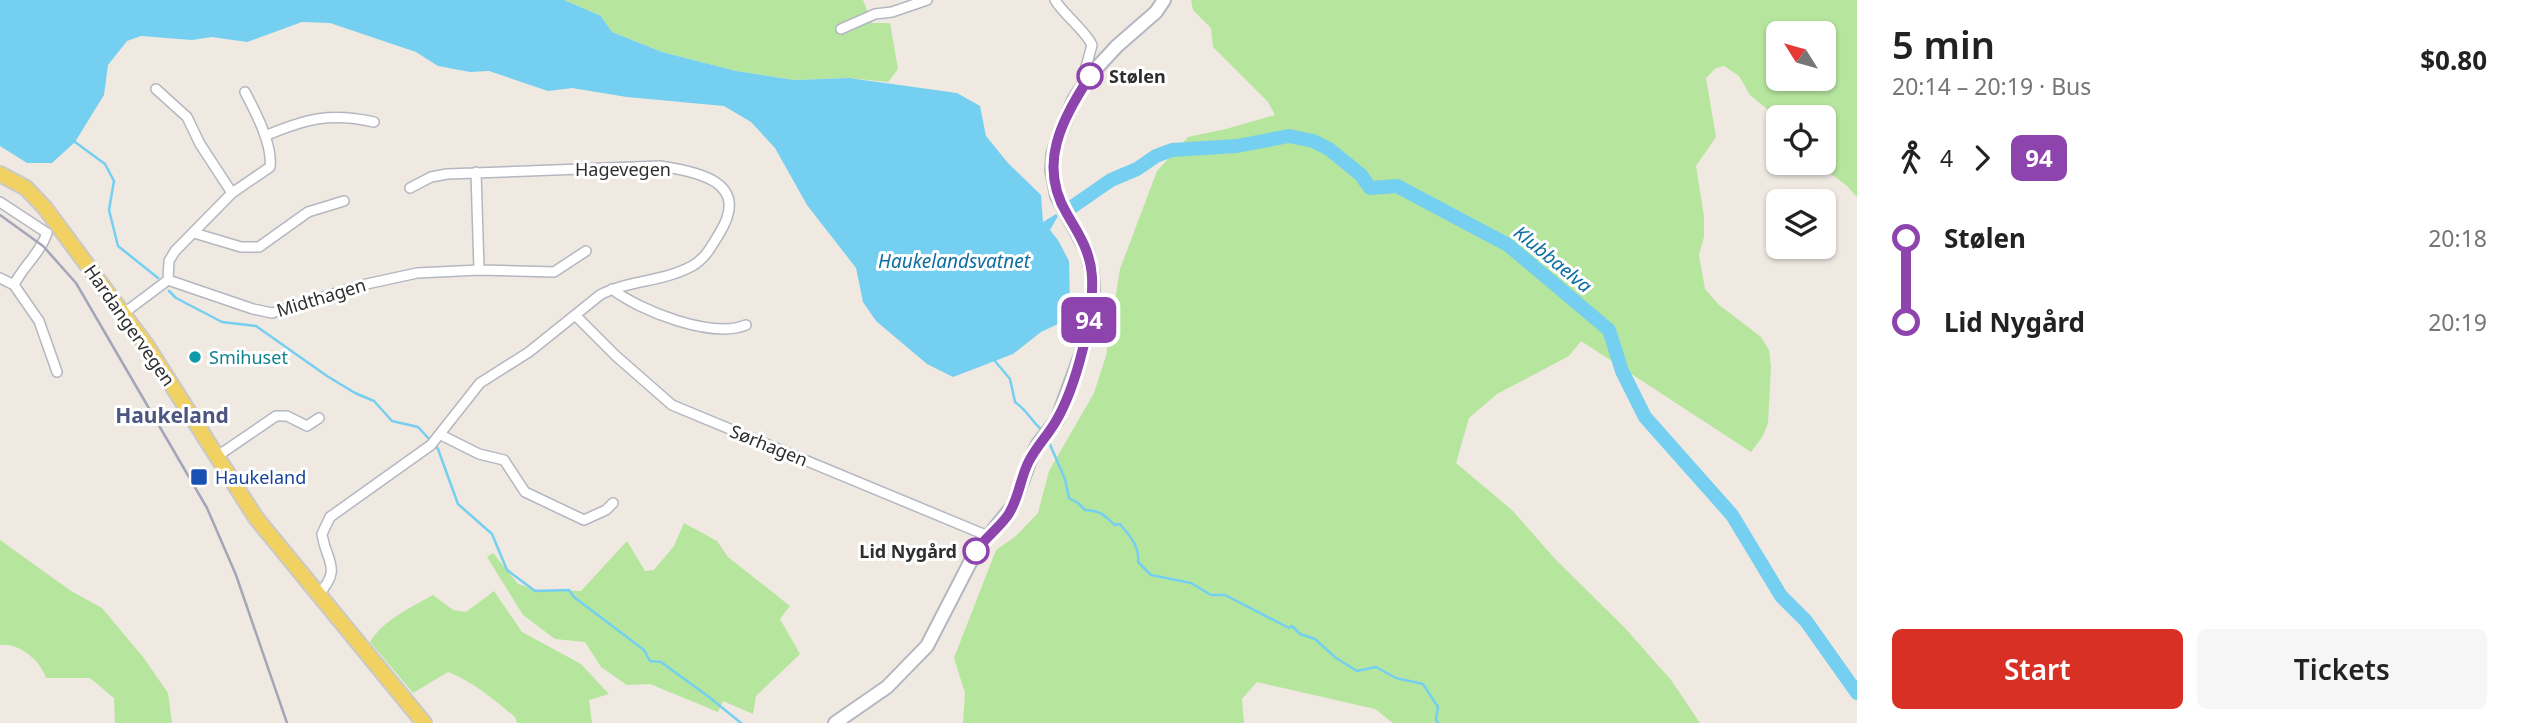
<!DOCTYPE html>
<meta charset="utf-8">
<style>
body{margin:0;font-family:"Noto Sans",sans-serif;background:#f6f6f6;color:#222;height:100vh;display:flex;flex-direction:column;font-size:26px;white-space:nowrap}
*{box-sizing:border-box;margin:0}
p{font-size:23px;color:#767676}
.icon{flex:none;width:38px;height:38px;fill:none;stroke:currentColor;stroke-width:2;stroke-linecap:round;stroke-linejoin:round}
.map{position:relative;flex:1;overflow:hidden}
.details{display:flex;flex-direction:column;background:#fff;width:665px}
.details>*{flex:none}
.badge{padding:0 14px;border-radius:10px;font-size:24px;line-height:46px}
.needle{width:46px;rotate:307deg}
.controls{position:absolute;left:1766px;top:21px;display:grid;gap:14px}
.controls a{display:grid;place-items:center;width:70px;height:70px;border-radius:10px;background:#fff;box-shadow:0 2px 5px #0004;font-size:35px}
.map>.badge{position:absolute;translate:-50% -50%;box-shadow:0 0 0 4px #fff}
.legs{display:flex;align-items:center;gap:10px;height:77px;padding:0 35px;font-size:23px}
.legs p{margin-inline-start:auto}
.overview{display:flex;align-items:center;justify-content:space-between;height:119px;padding:0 35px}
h1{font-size:38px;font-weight:600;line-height:52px}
.button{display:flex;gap:14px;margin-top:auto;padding:14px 35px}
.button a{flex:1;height:80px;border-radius:10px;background:#d93025;color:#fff;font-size:28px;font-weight:600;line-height:80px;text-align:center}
.button a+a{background:#f6f6f6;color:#222}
ul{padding:0 35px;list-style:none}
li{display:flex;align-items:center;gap:24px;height:84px;font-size:26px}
li i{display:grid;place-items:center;width:10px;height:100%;margin:0 9px;background:currentColor}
li i::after{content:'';width:18px;height:18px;margin:-9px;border:5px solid;border-radius:50%;background:#fff}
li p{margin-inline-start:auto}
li:first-child i{background:linear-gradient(#0000 50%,currentColor 0)}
li:last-child i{background:linear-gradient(currentColor 50%,#0000 0)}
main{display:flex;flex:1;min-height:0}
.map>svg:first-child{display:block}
.green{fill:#b6e59e;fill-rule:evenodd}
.water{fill:#75cff0}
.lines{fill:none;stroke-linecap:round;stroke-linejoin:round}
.stream{stroke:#75cff0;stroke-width:2.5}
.river{stroke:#75cff0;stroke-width:14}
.minor-casing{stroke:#b4b7c1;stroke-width:12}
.secondary-casing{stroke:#b4b7c1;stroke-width:16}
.primary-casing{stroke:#c9c9c9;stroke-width:18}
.minor{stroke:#fff;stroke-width:9}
.secondary{stroke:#fff;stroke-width:12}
.primary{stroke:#f2d163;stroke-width:14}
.rail{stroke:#a3a6b8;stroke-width:2.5}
.line-1-casing{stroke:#fff;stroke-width:16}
.line-1{stroke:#8e44ad;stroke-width:10}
.stop-1-dot{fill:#fff;stroke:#8e44ad;stroke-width:3.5}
.culture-dot{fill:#0f9aa8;stroke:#fff;stroke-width:2.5}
.transit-dot{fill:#1a4fb4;stroke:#fff;stroke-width:2.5}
.labels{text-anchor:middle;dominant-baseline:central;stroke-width:6;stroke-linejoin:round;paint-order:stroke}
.stop-label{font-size:18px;font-weight:bold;fill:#2e2e2e;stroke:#fff;text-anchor:start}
.street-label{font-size:18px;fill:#2e2e2e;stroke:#fff}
.culture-label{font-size:18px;fill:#0d838f;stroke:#fff;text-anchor:start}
.transit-label{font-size:18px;fill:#164399;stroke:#fff;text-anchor:start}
.water-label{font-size:19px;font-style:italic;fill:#0d6fa3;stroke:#fff}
.quarter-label{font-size:21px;font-weight:bold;fill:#4d5680;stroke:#fff}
</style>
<main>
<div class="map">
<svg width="1857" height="723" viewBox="0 0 1857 723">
<rect width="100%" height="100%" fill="#efe9e1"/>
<path class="green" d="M564,0H863L872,23H890L898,69L888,82L849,78L794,80L736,71L662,52L612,32L601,16Z
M1191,0H1857V197L1847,186L1817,163H1824V117L1778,118L1750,95L1739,76L1724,66L1716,68L1706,78L1716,137L1696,166L1704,216V237L1699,255L1705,289L1718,304L1761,337L1769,350L1771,367L1768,423L1763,436L1751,452L1581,341L1569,356L1497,394L1469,418L1456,463L1513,511L1555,559L1625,628L1671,680L1700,723H1393L1375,709L1257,682L1242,699L1244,723H963L965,693L954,658L996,550L1016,536L1038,513L1049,471L1094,393L1106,356L1120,269L1157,171L1188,137L1226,129L1275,115L1268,102L1213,47L1211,28L1193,10ZM1778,33H1824V79H1778Z
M684,523L717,541L728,557L790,606L780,619L800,654L756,696L753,714L723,701L718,712L650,684L627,685L601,667L585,642L555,639L523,615L487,557L493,553L518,584L538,590L581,591L627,541L645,571L654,570L674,546Z
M0,540L71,591L102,608L143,657L168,693L172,723H115L114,698L90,678H46C41,661 19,642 0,645Z
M494,591L522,632L581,664L609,694L589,700L592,723H517L515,717C493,699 474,682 448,672L413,693L370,642C383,620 412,607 433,595L453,610L466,612Z"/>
<path class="water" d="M0,0H564L601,16L612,32L662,52L736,71L794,80L849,78L957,93L980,106L986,136L1008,163L1041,195L1043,222L1056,214L1058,216L1050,230L1058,240L1069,261L1070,304L1058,324L1041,332L1013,354L953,377L927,364L876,321L863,302L856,268L807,205L775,148L751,122L724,106L627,97L572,88L548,91L489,71L470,72L438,66L416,52L330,23L302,22L247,42L212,37L192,40L141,36L127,41L108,65L104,95L75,142L52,163H27L0,146Z"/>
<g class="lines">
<path class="stream" d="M75,142L105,164L114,181L109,210L118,246L158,278
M169,291L176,298L222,322L256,326L327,376L355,393L374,401L392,421L418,427L430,440
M995,361L1010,379L1015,402C1028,411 1031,421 1043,431
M1048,440L1065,479L1069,498L1078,503L1085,510C1103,511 1104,516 1115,525L1120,524C1129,535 1140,546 1138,562L1151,575L1191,583L1211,595H1225L1289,628L1292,626L1300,634L1315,639L1336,658L1357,671L1376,667L1396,678L1423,684L1438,707L1436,719L1438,723
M435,445L438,449L458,504L492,534L507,570L535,591L569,590L574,597L644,650L650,661L661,662L709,697L741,723"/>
<path class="river" d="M1069,209L1111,180L1137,169L1156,156L1172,150L1237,146L1289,136L1313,141L1329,149L1361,175L1370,188L1397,186L1508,245L1609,330L1622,371L1645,417L1732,515L1781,596L1806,621L1857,693"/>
<g class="minor-casing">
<path id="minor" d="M1055,0C1065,16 1085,30 1092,45L1086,67L1091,74
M841,29L875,14L892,12L927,0
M156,89L187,117L200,144L232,193
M265,136C305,119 330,112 374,122
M476,172L479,270
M0,202L47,233C40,254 23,266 14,285L39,321L57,372
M194,233L241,247H259L308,212L344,201
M0,278L14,285
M168,280L253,309L272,313L362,285L417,273L479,270L554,272L586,251
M612,289C640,311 712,339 746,325
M124,313L168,280L169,261L175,251L232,193L270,167C273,145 255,111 245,92
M575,315L616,356L672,405L988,536
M441,435L479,454L504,460L525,492L584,520L606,510L613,503
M216,457L276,416H287L307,426L319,418
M318,595C343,568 326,562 322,534L330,517L431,445L480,383L529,352L600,295C628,280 663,282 692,266C705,259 711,247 719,234C751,183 701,172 660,166L447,174L431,177L410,188"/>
</g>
<g class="secondary-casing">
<path id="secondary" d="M835,723L887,687L927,646L976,551L1013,506L1030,460L1038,444L1057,420L1082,352L1089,320L1093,290L1092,273L1087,251L1057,196L1052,170L1053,155L1060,132L1074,100L1091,74L1117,46L1156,12L1164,0"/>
</g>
<g class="primary-casing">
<path id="primary" d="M0,174L26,188L45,208L147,346L256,518L424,723"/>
</g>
<use href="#minor" class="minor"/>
<use href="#secondary" class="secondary"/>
<use href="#primary" class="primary"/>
<path class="rail" d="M0,215L43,246L76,283L207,508L236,575L287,723"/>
</g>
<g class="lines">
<g class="line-1-casing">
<path id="line-1" d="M976,551C985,538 999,528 1008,515C1019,499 1020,478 1029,461C1037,446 1048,435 1056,421C1076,387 1094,317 1092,277C1091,253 1079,234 1067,214C1037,164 1062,120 1090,76"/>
</g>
<use href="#line-1" class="line-1"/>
</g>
<g class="stop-1-dot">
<circle cx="1090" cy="76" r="12"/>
<circle cx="976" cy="551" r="12"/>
</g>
<circle class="culture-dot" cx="195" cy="357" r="7"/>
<rect class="transit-dot" x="190" y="468" width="18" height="18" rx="3.5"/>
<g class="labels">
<g class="stop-label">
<text x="1109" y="76">Stølen</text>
<text x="957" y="551" text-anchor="end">Lid Nygård</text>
</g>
<g class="street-label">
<text x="623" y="169">Hagevegen</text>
<text transform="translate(321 297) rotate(-17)">Midthagen</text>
<text transform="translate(130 325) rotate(55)">Hardangervegen</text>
<text transform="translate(769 445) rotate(22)">Sørhagen</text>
</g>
<g class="culture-label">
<text x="209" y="357">Smihuset</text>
</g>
<g class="transit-label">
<text x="215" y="477">Haukeland</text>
</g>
<g class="water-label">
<text transform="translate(1553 259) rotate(39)">Klubbaelva</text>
<text x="954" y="261">Haukelandsvatnet</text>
</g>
<g class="quarter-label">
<text x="172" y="415">Haukeland</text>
</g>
</g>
</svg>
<div class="controls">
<a><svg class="needle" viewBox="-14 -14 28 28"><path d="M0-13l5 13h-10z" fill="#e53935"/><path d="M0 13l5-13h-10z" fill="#767676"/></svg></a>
<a><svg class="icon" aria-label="locate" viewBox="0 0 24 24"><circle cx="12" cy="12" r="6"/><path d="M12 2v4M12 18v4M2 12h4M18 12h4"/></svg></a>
<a><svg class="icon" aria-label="layers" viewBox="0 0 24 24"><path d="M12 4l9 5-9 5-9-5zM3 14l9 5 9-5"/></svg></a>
</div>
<b class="badge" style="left:1089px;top:320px;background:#8e44ad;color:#fff">94</b>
</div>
<section class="details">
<div class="overview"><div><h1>5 min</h1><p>20:14 – 20:19 · Bus</p></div><b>$0.80</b></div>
<div class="legs"><svg class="icon" aria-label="walk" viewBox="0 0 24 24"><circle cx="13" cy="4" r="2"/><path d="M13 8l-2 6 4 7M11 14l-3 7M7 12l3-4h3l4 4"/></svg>4<svg class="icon" aria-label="forward" viewBox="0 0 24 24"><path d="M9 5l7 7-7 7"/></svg><b class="badge" style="background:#8e44ad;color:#fff">94</b></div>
<ul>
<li><i style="color:#8e44ad"></i><b>Stølen</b><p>20:18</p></li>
<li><i style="color:#8e44ad"></i><b>Lid Nygård</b><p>20:19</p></li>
</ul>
<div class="button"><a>Start</a><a>Tickets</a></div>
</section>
</main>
